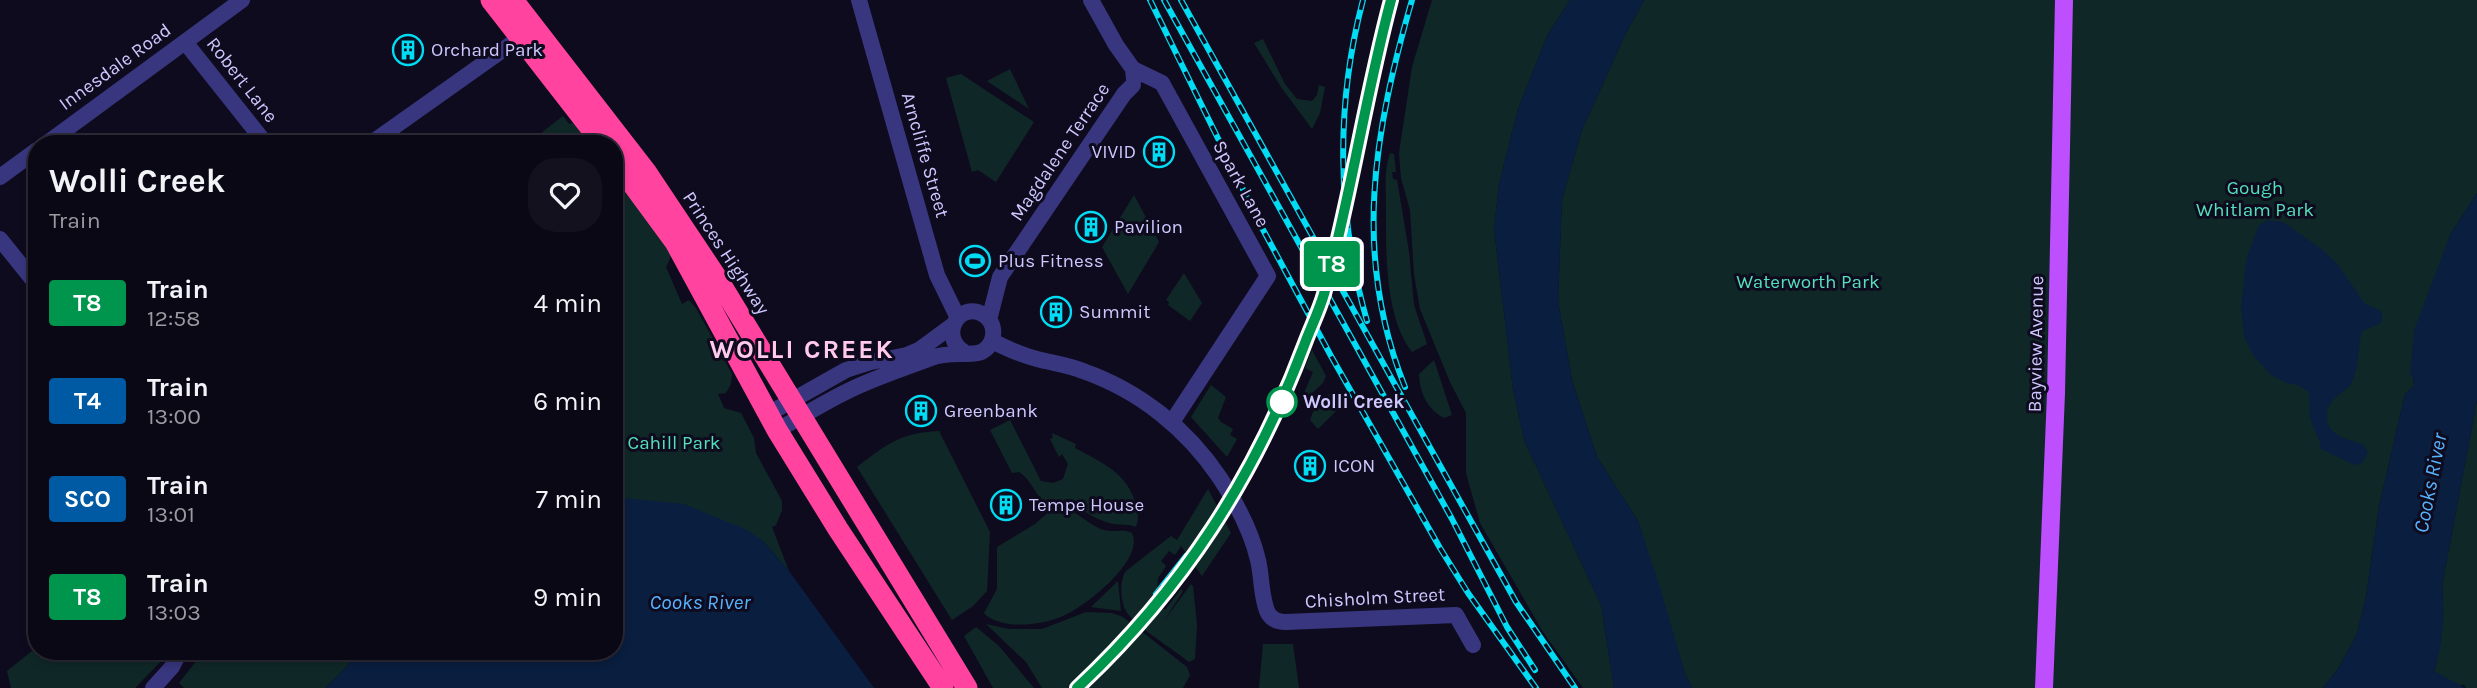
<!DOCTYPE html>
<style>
body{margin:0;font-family:Karla,sans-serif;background:#14111f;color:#f1f3f6;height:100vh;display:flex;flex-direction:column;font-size:26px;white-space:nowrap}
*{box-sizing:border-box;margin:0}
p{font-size:23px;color:#9a9aa1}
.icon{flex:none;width:38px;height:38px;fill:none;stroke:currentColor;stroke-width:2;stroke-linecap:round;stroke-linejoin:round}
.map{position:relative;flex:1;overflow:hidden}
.side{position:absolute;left:28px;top:135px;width:595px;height:525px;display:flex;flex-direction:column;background:#0b0816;border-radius:28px;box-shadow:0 4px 10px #0003,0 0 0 2px #2b2935}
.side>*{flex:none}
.badge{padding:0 14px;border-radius:5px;font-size:24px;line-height:46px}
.map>.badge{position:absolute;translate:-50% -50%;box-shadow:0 0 0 4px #fff}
.round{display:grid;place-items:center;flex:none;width:74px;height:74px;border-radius:28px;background:#14111f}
.overview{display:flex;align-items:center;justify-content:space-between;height:119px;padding:0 21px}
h1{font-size:33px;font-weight:700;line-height:52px}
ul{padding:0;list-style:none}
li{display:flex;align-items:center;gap:21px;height:98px;padding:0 21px}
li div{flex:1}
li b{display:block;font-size:26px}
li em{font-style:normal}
li .badge{min-width:77px;font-weight:700;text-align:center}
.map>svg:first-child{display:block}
.green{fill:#0f2827}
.water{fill:#0a1e3f}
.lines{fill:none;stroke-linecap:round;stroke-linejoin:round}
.minor{stroke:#38367e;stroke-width:16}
.major{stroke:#bd4fff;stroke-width:18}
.highway{stroke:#ff439e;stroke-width:21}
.rail-casing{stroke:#00dcf3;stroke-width:6}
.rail{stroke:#0f0b1e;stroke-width:3.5;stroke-dasharray:10;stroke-linecap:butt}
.line-casing{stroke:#fff;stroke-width:16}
.line{stroke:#00954c;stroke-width:10}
.stop-dot{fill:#fff;stroke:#00954c;stroke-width:3.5}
.labels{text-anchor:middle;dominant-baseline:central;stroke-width:6;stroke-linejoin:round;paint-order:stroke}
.poi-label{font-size:19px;fill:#cec8ff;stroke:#0f0b1e;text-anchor:start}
.street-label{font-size:19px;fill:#cec8ff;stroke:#0f0b1e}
.park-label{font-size:19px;fill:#53e0bc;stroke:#0f0b1e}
.stop-label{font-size:19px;font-weight:bold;fill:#cec8ff;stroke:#0f0b1e;text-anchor:start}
.water-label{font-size:21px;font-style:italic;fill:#56b2ff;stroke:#0f0b1e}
.district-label{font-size:26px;font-weight:bold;letter-spacing:2px;fill:#ffcaec;stroke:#0f0b1e}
</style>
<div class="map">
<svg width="2477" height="688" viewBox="0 0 2477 688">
<rect width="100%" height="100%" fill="#0f0b1e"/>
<path class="green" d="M1432,0H1570L1547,36L1518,109L1499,184L1494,229L1513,389L1524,440L1601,605L1614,688H1583L1543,632L1480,523L1466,473V413L1450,382L1420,309L1414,274L1410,210L1401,178L1399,153L1412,67Z
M1644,0H2477V193L2450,235L2437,273L2413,378L2414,386L2405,394L2390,459L2379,507L2366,596L2357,634L2338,669L2323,688H1692L1685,674L1638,521L1597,457L1572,380L1558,301L1562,199L1582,130L1624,37Z
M1263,39L1285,84L1297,99L1312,101L1317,95L1319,85L1325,87L1320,113L1312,129L1281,87L1254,43Z
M1010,69L1029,109L987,81Z
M961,74L1034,122L996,182L978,170L972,172L946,78Z
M563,116L569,124L575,122L592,144H527Z
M1390,153L1394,154L1396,172H1392L1393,179L1397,180L1409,252L1414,305L1427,344L1412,352C1384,316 1386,249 1386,206C1386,188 1384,170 1390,153Z
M614,183L625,185L672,254L666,267L682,304L689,300L696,308L732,374L731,384L726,393L718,394L724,408L741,413L754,438L756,453L782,501V510L776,525L772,527L789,571L763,541L614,497Z
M1134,195L1159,242L1128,294L1102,247Z
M1184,273L1202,303L1190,321L1168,305L1169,302L1166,300Z
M1312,350L1326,376L1323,383L1303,401L1301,400L1313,372L1305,368Z
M1434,360L1452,415L1444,418C1427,409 1420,393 1419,374Z
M1211,385L1226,397L1218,418L1221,422L1233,429L1230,435L1237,439L1227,457L1191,417Z
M1332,392L1336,394L1340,403L1339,408L1318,429L1310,420L1315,407Z
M2477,400V688H2466L2464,685L2454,686L2434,671C2442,642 2445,616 2442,586Z
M1010,420L1041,481L1053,483L1063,479L1068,464L1062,454L1059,457L1050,439L1053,438L1052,433L1076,444L1075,448C1101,462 1128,473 1136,505C1138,513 1139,519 1136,527C1126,523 1118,526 1109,523C1081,515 1080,498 1046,504C1035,495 1031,479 1019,472L1012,473L990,430Z
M939,431L990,532L987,591L973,606L952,620L857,467C887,444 900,433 939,431Z
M1208,489L1231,533L1202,576L1181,546L1175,555L1169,551L1161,561L1166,566L1158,578L1156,602L1165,610L1181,589L1183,591L1164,621L1191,584L1193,586L1197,625L1195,659L1189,662C1174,650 1139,628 1128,614C1120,604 1119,580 1126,571L1171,536L1177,540Z
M1059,509C1078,509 1087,525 1104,530C1114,533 1123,528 1132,533C1145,560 1085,607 1063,616C1046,623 1027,626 1009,624C1000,622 990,620 984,613L997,589V547L1035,524L1050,511Z
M1118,581L1121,611L1091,607Z
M1086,612L1112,613L1123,617L1187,667L1190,675L1183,688H1042L1026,662L986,624L1009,629H1042Z
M976,627L999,646L1034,688H993L964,636Z
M1263,644H1293L1299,688H1259Z
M37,647V651H171L135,688H11L7,671Z
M204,651H361L326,688H184L179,683Z"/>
<path class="water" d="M1570,0H1644L1624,37L1582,130L1562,199L1558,301L1572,380L1597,457L1638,521L1660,587L1685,674L1692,688H1614L1601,605L1524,440L1513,389L1494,229L1499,184L1518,109L1547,36Z
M2477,193V400L2442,586C2445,616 2443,642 2434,671L2465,688H2323L2338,669L2357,634L2366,596L2379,507L2390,459L2405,394L2414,386L2413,378L2410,375L2414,330L2450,235Z
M2268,220L2283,222L2324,251L2338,265L2365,304L2380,310L2383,315L2381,323L2362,331C2358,347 2359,365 2353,380C2349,390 2341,392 2334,399C2330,403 2328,407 2327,413C2325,436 2347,439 2364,445L2368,453L2362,463L2354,465L2321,449C2320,438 2314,431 2311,421C2309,416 2310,399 2309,392L2297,385L2287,383L2271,375L2253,355L2244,337L2241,305L2246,260L2259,225Z
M614,497L684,504L745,529L763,541L789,571L874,688H326L361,651H614Z"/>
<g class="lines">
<path class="minor" d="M859,0L937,275L958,318
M1091,0L1116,45L1133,69L1134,79
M185,42L266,144
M1133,69L1162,83L1268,276L1172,422
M46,144L242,0
M370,144L528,32
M0,177L37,150
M0,239L37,285
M989,320L1000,277L1124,94L1133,85
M992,341C1006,348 1021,355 1037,359C1052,363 1068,365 1083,371C1140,391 1187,429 1220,478C1237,504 1251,530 1258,560C1262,576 1261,599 1268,613C1272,620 1278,622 1286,622L1456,615L1473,645
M768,414L846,370L871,362L907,355L919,350L953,325
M777,430C802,417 826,401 852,389C877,377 905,368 931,358C948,351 974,357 983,351C996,343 997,324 984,315C960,300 938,335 964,352
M153,688L172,667L180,651"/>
<path class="major" d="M2044,688L2056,393L2064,0"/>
<path class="highway" d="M491,0L603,144
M513,0L647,173L717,278L967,688
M614,159L675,242L777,430L838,529L943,688"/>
<g class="rail-casing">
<path id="rail" d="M1150,0L1260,224L1331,356L1440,548L1468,593L1536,688
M1164,0L1452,519L1507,627L1535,670
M1181,0L1516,602L1575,688
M1363,0C1335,106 1337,216 1367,321
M1366,113L1391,0
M1405,387C1352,255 1374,132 1412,0
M1242,482L1280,406L1305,344
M1156,594L1186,556"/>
</g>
<use href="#rail" class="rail"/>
</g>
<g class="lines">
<g class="line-casing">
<path id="line" d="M1077,688C1182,590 1255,477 1305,343C1311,327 1319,311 1324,294C1351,197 1365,97 1391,0"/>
</g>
<use href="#line" class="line"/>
</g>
<defs>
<g id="building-ring" transform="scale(1.575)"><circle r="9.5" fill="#0f0b1e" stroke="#00dcf3" stroke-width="1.5"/><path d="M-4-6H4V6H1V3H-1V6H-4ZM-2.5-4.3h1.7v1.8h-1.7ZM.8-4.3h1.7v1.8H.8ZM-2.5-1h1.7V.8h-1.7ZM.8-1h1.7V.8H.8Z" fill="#00dcf3"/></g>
<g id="stadium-ring" transform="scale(1.575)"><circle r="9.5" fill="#0f0b1e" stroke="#00dcf3" stroke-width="1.5"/><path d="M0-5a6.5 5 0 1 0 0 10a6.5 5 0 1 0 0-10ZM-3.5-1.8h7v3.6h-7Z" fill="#00dcf3"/></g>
</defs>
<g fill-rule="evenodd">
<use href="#building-ring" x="408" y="50"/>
<use href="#building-ring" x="1159" y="152"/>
<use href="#building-ring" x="1091" y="227"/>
<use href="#stadium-ring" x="975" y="261"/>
<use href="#building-ring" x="1056" y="312"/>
<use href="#building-ring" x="921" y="411"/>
<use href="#building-ring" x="1310" y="466"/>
<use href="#building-ring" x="1006" y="505"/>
</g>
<circle class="stop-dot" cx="1282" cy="402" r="14"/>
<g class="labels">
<g class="poi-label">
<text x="431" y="50">Orchard Park</text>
<text x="1136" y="152" text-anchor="end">VIVID</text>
<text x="1114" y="227">Pavilion</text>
<text x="998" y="261">Plus Fitness</text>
<text x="1079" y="312">Summit</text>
<text x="944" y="411">Greenbank</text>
<text x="1333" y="466">ICON</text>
<text x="1029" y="505">Tempe House</text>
</g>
<g class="street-label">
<text transform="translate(115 67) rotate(-36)">Innesdale Road</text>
<text transform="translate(242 80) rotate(52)">Robert Lane</text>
<text transform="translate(1060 152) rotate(-56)">Magdalene Terrace</text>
<text transform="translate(925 155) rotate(74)">Arncliffe Street</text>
<text transform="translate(1241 184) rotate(61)">Spark Lane</text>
<text transform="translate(726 253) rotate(57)">Princes Highway</text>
<text transform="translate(2036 344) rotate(-89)">Bayview Avenue</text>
<text transform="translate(1375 598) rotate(-3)">Chisholm Street</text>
</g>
<g class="park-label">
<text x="2255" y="188">Gough<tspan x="2255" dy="22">Whitlam Park</tspan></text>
<text x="1808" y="282">Waterworth Park</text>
<text x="674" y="443">Cahill Park</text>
</g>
<g class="stop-label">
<text x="1303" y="402">Wolli Creek</text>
</g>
<g class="water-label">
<text transform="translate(2430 483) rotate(-79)">Cooks River</text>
<text x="700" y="602">Cooks River</text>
</g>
<g class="district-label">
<text x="802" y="349">WOLLI CREEK</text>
</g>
</g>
</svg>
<b class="badge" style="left:1332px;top:264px;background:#00954c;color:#fff">T8</b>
<section class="side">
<div class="overview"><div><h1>Wolli Creek</h1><p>Train</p></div><a class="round"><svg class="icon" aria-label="heart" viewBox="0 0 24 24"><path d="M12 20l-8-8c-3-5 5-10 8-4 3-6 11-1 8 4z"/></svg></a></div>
<ul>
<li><span class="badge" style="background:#00954c;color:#fff">T8</span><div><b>Train</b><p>12:58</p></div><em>4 min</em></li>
<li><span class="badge" style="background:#005aa3;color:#fff">T4</span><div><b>Train</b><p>13:00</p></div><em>6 min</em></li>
<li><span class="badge" style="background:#005aa3;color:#fff">SCO</span><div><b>Train</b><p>13:01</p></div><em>7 min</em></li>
<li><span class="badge" style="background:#00954c;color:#fff">T8</span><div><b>Train</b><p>13:03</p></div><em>9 min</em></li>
</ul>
</section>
</div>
